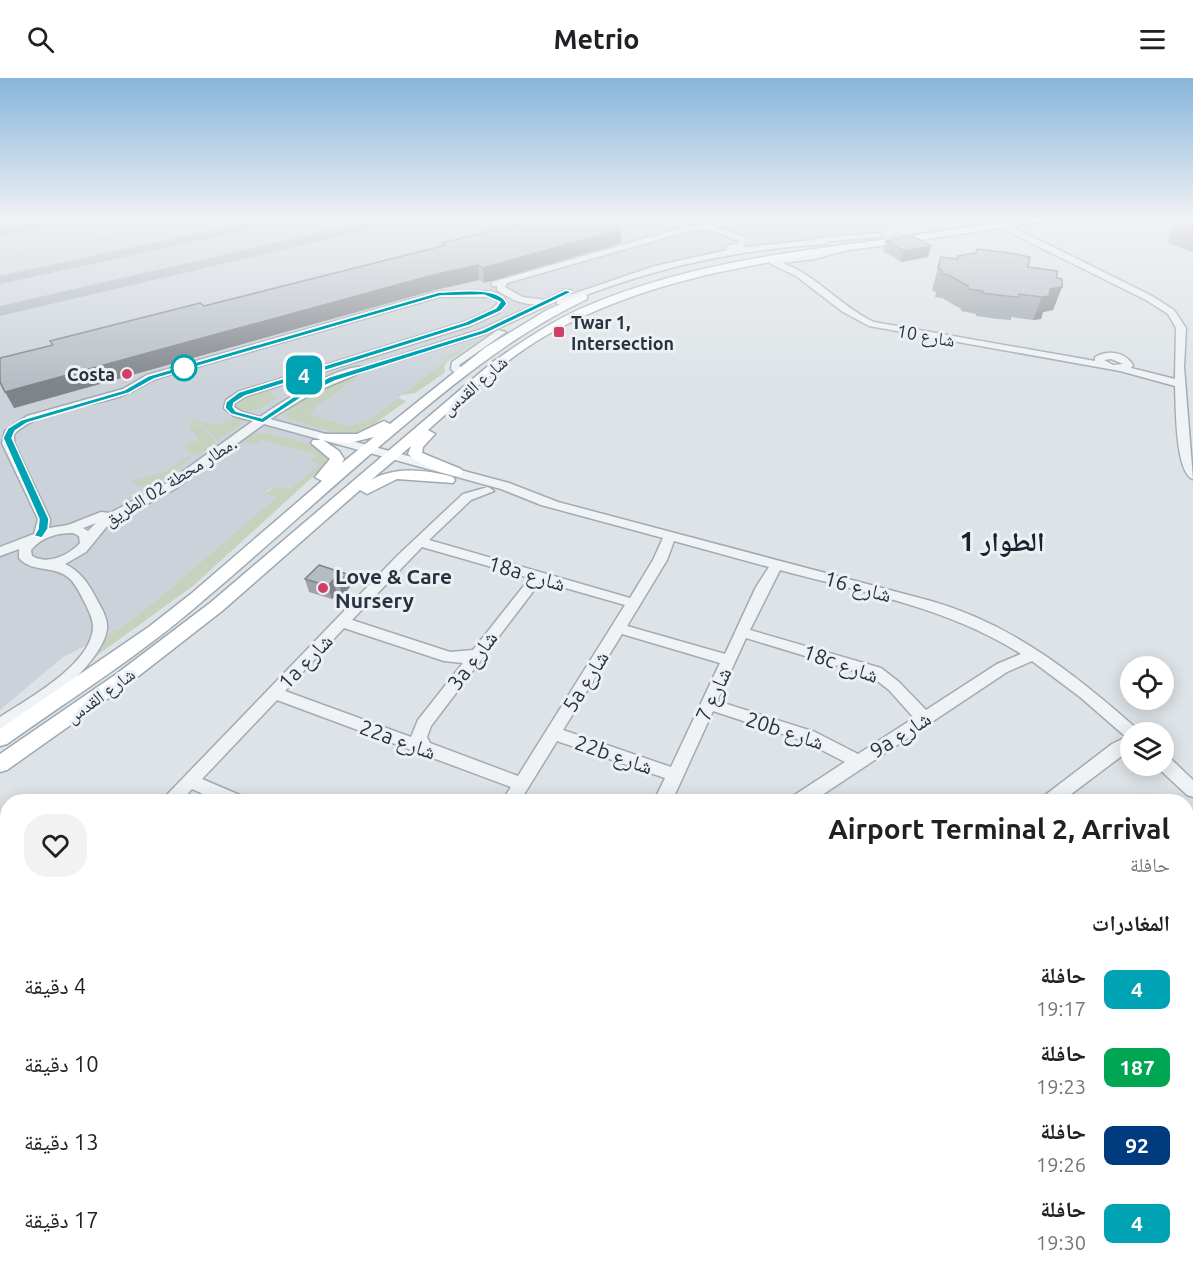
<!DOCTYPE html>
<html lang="ar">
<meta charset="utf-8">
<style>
body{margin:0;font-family:Ubuntu,"Noto Naskh Arabic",sans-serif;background:#f2f2f2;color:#202124;direction:rtl;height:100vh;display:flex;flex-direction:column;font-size:22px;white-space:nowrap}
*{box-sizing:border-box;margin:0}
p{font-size:20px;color:#757577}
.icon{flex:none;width:33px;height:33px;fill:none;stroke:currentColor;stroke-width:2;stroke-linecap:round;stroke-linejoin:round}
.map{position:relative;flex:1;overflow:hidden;direction:ltr}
.sheet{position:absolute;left:0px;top:716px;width:1194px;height:482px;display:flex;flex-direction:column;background:#fff;border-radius:24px 24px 0 0;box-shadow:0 3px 15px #0003;direction:rtl}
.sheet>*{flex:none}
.badge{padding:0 12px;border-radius:9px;font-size:21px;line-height:39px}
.fabs{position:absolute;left:1120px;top:578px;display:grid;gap:12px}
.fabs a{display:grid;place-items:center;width:54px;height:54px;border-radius:50%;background:#fff;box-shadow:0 3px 15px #0003;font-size:30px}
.map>.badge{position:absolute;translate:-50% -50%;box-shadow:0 0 0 3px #fff}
h2{padding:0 24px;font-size:22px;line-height:54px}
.round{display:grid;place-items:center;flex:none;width:63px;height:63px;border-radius:24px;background:#f2f2f2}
.headline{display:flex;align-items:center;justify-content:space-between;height:102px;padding:0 24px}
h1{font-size:28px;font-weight:600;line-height:45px}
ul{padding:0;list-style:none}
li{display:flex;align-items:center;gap:18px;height:78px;padding:0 24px}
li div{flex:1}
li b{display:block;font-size:22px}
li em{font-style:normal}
li .badge{min-width:66px;font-weight:700;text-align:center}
header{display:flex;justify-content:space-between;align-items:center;height:78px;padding:0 24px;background:#fff;font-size:27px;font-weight:600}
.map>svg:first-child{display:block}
.built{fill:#cbd2d9}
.green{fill:#c6d2be}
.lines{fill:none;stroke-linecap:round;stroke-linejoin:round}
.taxiway{fill:#aab4bc;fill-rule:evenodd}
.runway{fill:#aab4bc;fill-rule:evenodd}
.minor-casing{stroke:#a3abb1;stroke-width:3}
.major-casing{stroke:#9da9b3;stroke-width:3}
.minor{fill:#f0f3f6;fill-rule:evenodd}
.major{fill:#fff;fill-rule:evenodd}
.wall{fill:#9ca3a9}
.shaded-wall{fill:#7f8489}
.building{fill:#b5bdc4;stroke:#7f8489;stroke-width:1.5}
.line{fill:#00a3b4;stroke:#fff;stroke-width:1.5}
.poi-dot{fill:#d03f69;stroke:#edf1f5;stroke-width:2}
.stop-dot{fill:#fff;stroke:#00a3b4;stroke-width:3}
.labels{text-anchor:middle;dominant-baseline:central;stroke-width:6;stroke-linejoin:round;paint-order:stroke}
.far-poi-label{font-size:18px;font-weight:bold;fill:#27333e;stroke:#edf1f5;text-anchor:start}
.far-street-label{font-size:18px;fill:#27333e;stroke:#edf1f5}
.street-label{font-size:21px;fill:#27333e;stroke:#edf1f5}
.poi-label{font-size:21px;font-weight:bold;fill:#27333e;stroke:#edf1f5;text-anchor:start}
.district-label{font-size:27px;font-weight:bold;fill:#19232f;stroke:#edf1f5}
</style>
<header><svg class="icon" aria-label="menu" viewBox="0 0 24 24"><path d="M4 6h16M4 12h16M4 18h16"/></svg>Metrio<svg class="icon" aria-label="search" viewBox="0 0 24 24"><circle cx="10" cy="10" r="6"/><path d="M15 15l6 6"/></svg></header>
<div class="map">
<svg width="1193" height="1196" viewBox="0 0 1193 1196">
<rect width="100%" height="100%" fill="#dde3e7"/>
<path class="built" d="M0,140H908L917,145L760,167L654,188L587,209L497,251L447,284L444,288L445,294L415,315L402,317L349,358L316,384L321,386L290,411L279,408L274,412L270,411L266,414L278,419L164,516L119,551L63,579L0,632Z
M385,1190H897L902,1196H388Z"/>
<path class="green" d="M167,149L169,151L51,176L0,180L136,150Z
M486,255L447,284L444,288L445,294L415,315L402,317L449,281L444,279L457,274Z
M353,300L355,301L313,331L316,332L310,337L351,349L358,344L364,346L398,320L406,323L361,356L346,357L290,342L285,338C288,321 337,307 353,300Z
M266,311L276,320C263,330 251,338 236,329L235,324L241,319Z
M239,339L246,342L217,363L205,349L187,343C196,340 202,347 212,345L215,348Z
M191,346L203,350L216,364L197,378L183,369L198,362L189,347Z
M254,356C273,354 315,366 329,379V384L193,508L92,581L106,557L119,551L164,516L277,419L265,415L279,408L290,411L320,386L310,383L317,377L263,362L254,366L240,363Z
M187,379L191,380C177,390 148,420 132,403L166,393Z
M150,1190H284L286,1196H140Z"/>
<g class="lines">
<path class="taxiway" d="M59,140H104L97,144L0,154V146Z
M267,140H292L285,144L0,206V198Z
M384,140H408L401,144L0,238V228Z"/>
<path class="runway" d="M0,140H63L58,147L0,159Z"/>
<g class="minor-casing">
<path id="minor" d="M704,140H731L706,145L746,160L744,169L739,170L813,162L817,160L879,155L883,157L879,159L830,163L827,166C735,171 649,191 563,226H557V223L488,255L390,285L382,283L482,251L536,226C521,227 509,220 497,212V208H492V204L689,148H703L697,145ZM692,152L714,153L739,163L738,165L726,168L727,172L655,188L561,220L571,216V212H565L545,222L522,219L505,209L507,205Z
M999,145H1005L1152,218L1174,232L1186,250L1184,289L1193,401C1175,395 1176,327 1175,308L1120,293L869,248L843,234L796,198L769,185L775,182L814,177L847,168V172L815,181L782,185C817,197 841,229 874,244L1095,283V279C1108,272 1124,273 1133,287L1131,290L1175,301L1176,250L1168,236L1146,222L999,149ZM1111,281L1123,286L1113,287L1104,282Z
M436,214L491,213L503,218L507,226L497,236L470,248L246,318L235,325L234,329L242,334L260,339C282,324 339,286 364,289V293L313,315L270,341L509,405L558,424L931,523C1012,546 1075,596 1137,651L1138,654H1131V671L1062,723H1041L1044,718L1112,666L1126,659L1080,619L1032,583L1007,594L813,723H790L793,718L845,684L804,663L713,633L672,723H654L665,700L557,663L520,723H502L511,709L277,622L202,701L242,718L245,723H218L192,711L181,723H161L397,478L463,416L488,409L494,413L471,422L429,462L630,520L653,482L663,460L541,427L501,411L264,346L175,411L108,447L86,474L65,486C80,493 88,505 96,520C100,528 108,539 107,550C105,584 30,644 0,653V639C28,621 92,586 93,549C93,541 89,534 86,527C81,518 77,507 69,500C54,487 32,495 19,480V471L0,478V469L34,456L38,441L2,365L5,353L27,338L123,311L147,297ZM439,219H490L496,222L498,225L491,232L464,244L238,314L226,322L224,330L234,338L253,343L167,405L110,435L101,434L68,447L49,450L50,441L14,365V356C42,330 86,330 121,318C133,314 143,307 155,301ZM96,445L88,453L83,450ZM73,455L79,458L80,465C68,478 48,487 32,478L31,472C42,459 56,455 73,455ZM674,463L769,489L756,509L725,576L627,548L667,482ZM422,469L530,500L473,572L450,574L352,542ZM780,492C862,514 949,530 1021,576L997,586L926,632L899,604L881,590L750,552ZM541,503L625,527L518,698L430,665L427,659L431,648ZM344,550L444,583L463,585L418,642L411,659L285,613ZM622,556L720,585L671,689L563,652ZM746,560L871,598L889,612L914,640L858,676L815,654L717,623Z
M498,252L506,254L459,287L465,295L463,297H457L451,291L452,284Z
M1164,678L1170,680L1193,702V719L1187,717L1158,690L1157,687H1164Z
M1186,856L1193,859V890L1186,892Z
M65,1190H97L95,1196H62Z
M297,1190H322L325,1196H299Z
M920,1190H947L950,1196H922Z"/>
</g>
<g class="major-casing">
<path id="major" d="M1031,140H1052L1048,143C994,151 940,159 886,167C768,183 650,198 545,258C502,283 466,319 428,352L435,356L423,369L422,375L461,391L463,394L461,397C449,400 416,385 408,376L411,368L371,402C396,388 426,392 453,399L455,402L453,405L397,401L367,416L360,412L222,533L127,607L7,692L0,694V676L115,597L210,525L494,283C522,264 549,245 580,231C675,189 779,175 881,162C931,155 981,147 1031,140Z
M583,216L587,217V221C514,256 454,305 394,356C330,410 269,467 205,521C144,575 73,619 7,666L0,668V651L150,548L192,515L322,403L315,399L330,381L311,365L313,362H320L318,359L320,356H357L384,343L390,346L486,269L547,232ZM374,359L342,385L344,381L339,373L323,362L349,365Z"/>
</g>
<use href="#minor" class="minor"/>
<use href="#major" class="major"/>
</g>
<path class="wall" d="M1186,140H1193V150L1185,143Z
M1175,146L1193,151V174L1167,165Z
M886,163L928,179L901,184L883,173Z
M442,165H621L484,205L479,202L435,212L14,330L52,267L50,263L204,228L442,168Z
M941,179L1028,189L1062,209L1053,232L1043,234L1041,241L1033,242L1011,239V242L998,241L976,238V236L961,233V231L942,220L935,219L936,214L932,212Z
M319,487L350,509L342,518L337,516L332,521L309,514L305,501Z"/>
<path class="shaded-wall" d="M923,140H939L922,143Z
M621,151V165L484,205L483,190Z
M931,168L928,179L901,184L904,173Z
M478,187L479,202L435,212L14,330L5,314L433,197Z
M1062,209L1053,232L1043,234L1041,241L1033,242L1042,219L1050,211Z
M347,496L350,509L342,518L339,504Z
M333,502L337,516L332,521L328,508Z"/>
<path class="building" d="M542,140H598L621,151L483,190L478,187L433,197L5,314L0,304V280L53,267L50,263L200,225L204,228L446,167L442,165Z
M1175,146L1193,151V158L1174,151Z
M912,158L931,168L904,173L886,163Z
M977,171L1009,175L1030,179L1028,189L1057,193V200L1062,201V209L1050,211L1049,218L1042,219L1019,216V219L1006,218L983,215V213L968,211V208L949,197L942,196V192L938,190L941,179L958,181V178L976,175Z
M319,487L347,496L339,504L333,502L328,508L305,501Z"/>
<linearGradient id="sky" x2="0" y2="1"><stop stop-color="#87b5db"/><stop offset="0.46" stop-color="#f0f2f4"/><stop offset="1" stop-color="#f0f2f4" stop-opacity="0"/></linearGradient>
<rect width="1193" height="307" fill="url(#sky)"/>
<path class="line" d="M566,212L572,214L487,255L335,303L304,318L263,345L231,336L225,330L226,324L239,314L465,244L496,230L500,224L484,217L440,218L154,301L129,315L27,345L15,353L12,360L49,441L48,451L42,460L34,458L38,451L39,441L3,360L8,350L21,342L124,312L148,298L439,214C456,214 500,207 507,226L501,233L470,247L245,318L234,325L233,329L236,333L262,340L299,315L329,299L482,252Z"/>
<g class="poi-dot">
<rect x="553" y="248" width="12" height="12" rx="3"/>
<circle cx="127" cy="296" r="6"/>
<circle cx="323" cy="510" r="6"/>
</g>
<circle class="stop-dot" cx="184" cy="290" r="12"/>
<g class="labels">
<g class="far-poi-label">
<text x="571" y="244">Twar 1,<tspan x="571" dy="21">Intersection</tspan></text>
<text x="115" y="296" text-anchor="end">Costa</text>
</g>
<g class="far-street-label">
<text transform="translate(926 257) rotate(10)">شارع 10</text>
<text transform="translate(474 307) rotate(-41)">شارع القدس</text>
<text transform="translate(170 403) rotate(-32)">مطار محطة 02 الطريق.</text>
<text transform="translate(100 617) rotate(-36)">شارع القدس</text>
</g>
<g class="street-label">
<text transform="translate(527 495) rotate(16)">18a شارع</text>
<text transform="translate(858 508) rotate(15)">شارع 16</text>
<text transform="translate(472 582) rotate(-53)">3a شارع</text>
<text transform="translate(305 583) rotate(-46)">1a شارع</text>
<text transform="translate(841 585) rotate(19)">18c شارع</text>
<text transform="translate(585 603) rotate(-58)">5a شارع</text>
<text transform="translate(713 616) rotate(-65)">شارع 7</text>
<text transform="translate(785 652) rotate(18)">20b شارع</text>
<text transform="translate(900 656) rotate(-33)">9a شارع</text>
<text transform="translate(398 661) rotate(20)">22a شارع</text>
<text transform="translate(614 676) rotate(19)">22b شارع</text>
</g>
<g class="poi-label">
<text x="335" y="498">Love &amp; Care<tspan x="335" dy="24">Nursery</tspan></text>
</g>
<g class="district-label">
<text x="1002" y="463">الطوار 1</text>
</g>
</g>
</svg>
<div class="fabs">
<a><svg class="icon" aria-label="locate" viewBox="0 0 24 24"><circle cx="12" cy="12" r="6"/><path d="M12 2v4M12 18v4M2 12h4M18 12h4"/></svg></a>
<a><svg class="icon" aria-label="layers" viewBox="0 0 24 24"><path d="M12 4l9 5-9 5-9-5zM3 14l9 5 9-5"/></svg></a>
</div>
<b class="badge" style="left:304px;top:297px;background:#00a3b4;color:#fff">4</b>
<section class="sheet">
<div class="headline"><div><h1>Airport Terminal 2, Arrival</h1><p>حافلة</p></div><a class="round"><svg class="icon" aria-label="heart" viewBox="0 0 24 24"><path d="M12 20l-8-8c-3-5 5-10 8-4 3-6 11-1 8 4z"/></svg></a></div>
<h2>المغادرات</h2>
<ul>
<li><span class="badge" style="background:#00a3b4;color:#fff">4</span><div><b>حافلة</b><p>19:17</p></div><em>4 دقيقة</em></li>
<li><span class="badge" style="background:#00a651;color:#fff">187</span><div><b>حافلة</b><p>19:23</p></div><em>10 دقيقة</em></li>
<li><span class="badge" style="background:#003b80;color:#fff">92</span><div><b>حافلة</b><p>19:26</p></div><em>13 دقيقة</em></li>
<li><span class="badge" style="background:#00a3b4;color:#fff">4</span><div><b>حافلة</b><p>19:30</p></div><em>17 دقيقة</em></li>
</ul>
</section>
</div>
